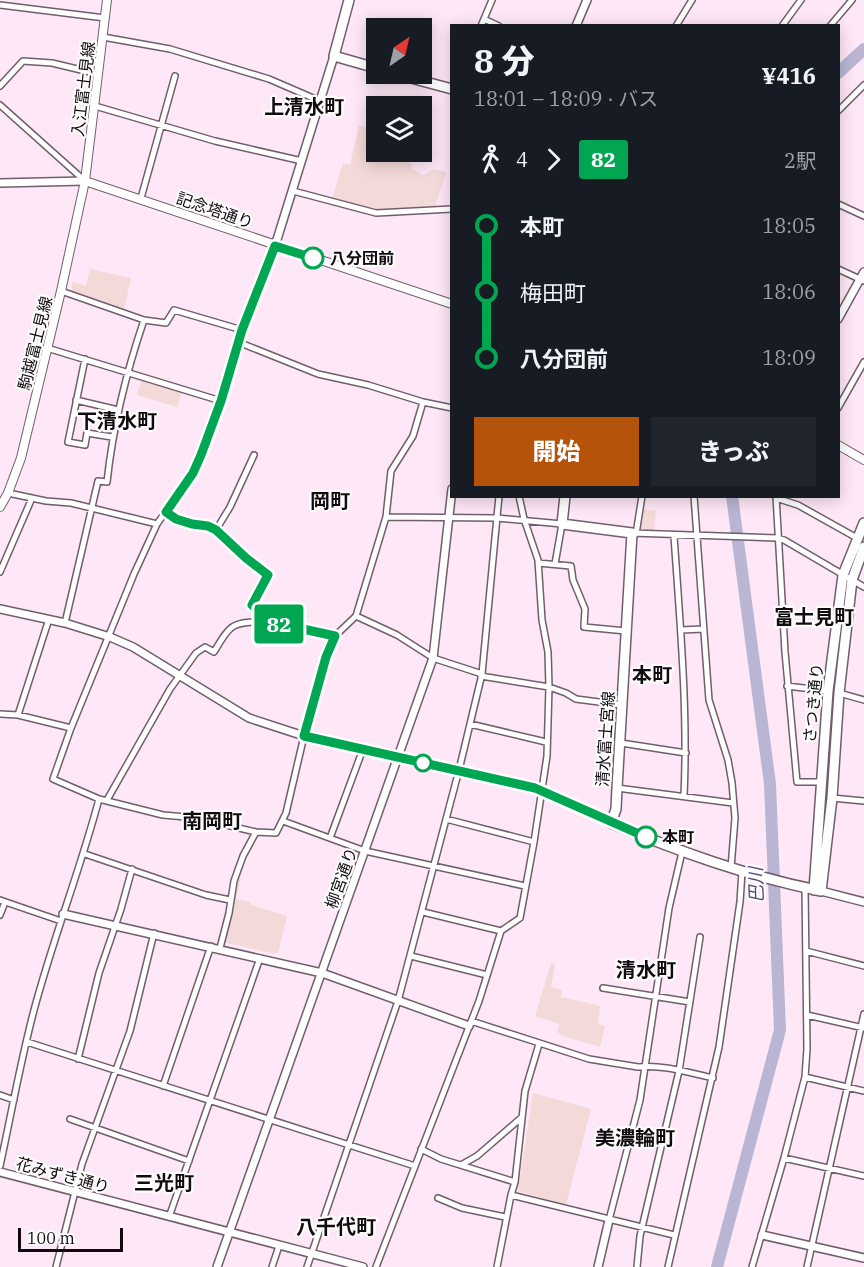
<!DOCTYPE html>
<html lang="ja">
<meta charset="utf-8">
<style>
body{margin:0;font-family:"IBM Plex Serif","Noto Sans JP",serif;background:#20242c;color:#f1f3f6;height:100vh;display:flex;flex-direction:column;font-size:22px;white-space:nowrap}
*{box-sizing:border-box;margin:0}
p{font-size:20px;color:#9ea1a6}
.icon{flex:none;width:33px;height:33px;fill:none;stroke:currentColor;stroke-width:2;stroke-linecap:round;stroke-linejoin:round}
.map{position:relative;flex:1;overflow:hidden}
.side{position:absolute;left:450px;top:24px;width:390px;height:474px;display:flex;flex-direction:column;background:#171b24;border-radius:0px;box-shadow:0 3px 15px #0003}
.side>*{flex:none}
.badge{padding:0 12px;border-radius:4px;font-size:21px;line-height:39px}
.needle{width:39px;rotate:34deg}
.fabs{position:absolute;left:366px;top:18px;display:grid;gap:12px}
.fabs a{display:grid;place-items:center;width:66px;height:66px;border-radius:0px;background:#171b24;box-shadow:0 3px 15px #0003;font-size:30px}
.scale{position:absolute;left:18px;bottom:15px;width:105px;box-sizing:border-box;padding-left:6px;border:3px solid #110a0f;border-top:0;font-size:16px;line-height:21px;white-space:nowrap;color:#110a0f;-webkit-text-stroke:4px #fcfcfc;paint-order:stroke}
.map>.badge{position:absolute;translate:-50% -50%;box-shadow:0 0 0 3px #fff}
.legs{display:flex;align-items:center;gap:9px;height:66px;padding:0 24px;font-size:20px}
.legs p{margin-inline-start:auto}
.summary{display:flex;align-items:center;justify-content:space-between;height:102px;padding:0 24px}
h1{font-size:33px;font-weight:800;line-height:45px}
.primary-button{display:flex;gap:12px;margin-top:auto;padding:12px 24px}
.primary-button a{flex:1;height:69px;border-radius:0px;background:#b45309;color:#fff;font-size:24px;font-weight:800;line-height:69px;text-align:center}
.primary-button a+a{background:#20242c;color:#f1f3f6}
ul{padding:0 24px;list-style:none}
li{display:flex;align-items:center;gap:21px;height:66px;font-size:22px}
li i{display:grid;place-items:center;width:9px;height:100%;margin:0 8px;background:currentColor}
li i::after{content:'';width:15px;height:15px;margin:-8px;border:4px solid;border-radius:50%;background:#171b24}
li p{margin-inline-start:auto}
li:first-child i{background:linear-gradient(#0000 50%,currentColor 0)}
li:last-child i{background:linear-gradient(currentColor 50%,#0000 0)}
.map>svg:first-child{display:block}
.green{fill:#f3d9d8}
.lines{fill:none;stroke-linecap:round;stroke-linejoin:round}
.river{stroke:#b9b5d2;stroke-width:12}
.minor-casing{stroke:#715e6c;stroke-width:8}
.tertiary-casing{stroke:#715e6c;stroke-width:10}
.secondary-casing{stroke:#715e6c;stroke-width:10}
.primary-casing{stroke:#715e6c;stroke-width:12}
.minor{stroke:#fff;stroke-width:5}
.tertiary{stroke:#fff;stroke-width:7}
.secondary{stroke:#fff;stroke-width:8}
.primary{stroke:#fff;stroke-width:9}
.line-1-casing{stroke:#fff;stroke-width:14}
.line-1{stroke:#00a651;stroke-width:9}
.stop-1-dot{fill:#fff;stroke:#00a651;stroke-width:3}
.labels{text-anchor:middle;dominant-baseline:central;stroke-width:4.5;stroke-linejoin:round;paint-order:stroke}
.street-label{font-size:16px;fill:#110a0f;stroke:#fcfcfc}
.stop-label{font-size:16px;font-weight:bold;fill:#110a0f;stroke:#fcfcfc;text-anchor:start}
.water-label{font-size:18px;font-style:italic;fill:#504773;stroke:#fcfcfc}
.quarter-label{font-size:20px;font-weight:bold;fill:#110a0f;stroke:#fcfcfc}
</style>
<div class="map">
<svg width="864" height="1267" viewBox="0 0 864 1267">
<rect width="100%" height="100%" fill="#fee7f7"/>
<path class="green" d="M368,119L376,122V152H400L398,160L412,164L411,169L424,175L434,169L446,172L435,206L379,210L332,199L343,163L350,165L359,126L366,127Z
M90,269L131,278L124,310L73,292L71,288L73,282L86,286Z
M142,379L182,391L177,407L137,395Z
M643,509L656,511L654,531H640Z
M237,877L241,878L236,899L251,902V905L287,916L278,953H275V954L223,942Z
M551,963L555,964L551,987L562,990L561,997L600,1006L598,1024L605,1026L600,1047L566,1037L557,1032L559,1024L535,1016Z
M533,1093L591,1109L566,1205L518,1191Z"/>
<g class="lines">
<path class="river" d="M838,73L864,49
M717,1267L780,1030L770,784L732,496"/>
<g class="minor-casing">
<path id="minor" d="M0,5L105,18
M484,19L499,26
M481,26L492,0
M676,26L692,0
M782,26L801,0
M830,26L852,0
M103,37L170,49L269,79L320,101
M0,86L23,61L52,63L98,74
M0,105L85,181
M95,106L215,141L302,161
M838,111L864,85
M293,191L376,213L452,209
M141,198L175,76
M838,204L864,216
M275,246L242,330L221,401L201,455L193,473L157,524L134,574L71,728L53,779L99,799L163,815L197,818L256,832L276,833L286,813L304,736L326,657L335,636L356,616L386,517L497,518L562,524L555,564
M838,269L864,281
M61,291L144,320
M238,342L318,374L368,385L423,402L452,408
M47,348L221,401
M85,359L68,442L85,445L87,433L112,437
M76,400L118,410
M838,408L864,362
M8,493L46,501L71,503L157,524
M694,496L709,700L728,760L732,783L735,818L731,868
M776,496L785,652L797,782H821
M776,498L798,505L857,538
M166,512L176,519L192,524L208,526L216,530L246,558L268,575L252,605L271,622
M386,517L391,471L413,436L423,402
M216,530L230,507L254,455
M632,533L777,538L784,540L864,587
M636,534L642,496
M674,536C680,623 688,709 684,796
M538,563L571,566L573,580L585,609L584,627L626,631
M0,572L32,498
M356,616L397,635L433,658L482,674
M65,623L98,481L107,482C113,426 126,373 144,320L166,323L174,310L242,330
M681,630L703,629
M481,676L549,687L566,693L576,699L622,705
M787,686L828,691
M839,693L864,700
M0,714L18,715L71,728
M18,715L49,619
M470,724L546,742
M621,743L686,753
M617,788L733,803
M832,798L864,801
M107,800L170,689L196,653L205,647L214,652C219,644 226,630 234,626C256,615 312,630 335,636
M446,819L534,842
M283,821L365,851L525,886
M330,838L363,749
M85,854L206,895L230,900
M0,900L61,921
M423,912L501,931
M0,915L5,902
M220,948L229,913L234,881L243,856L256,832
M806,951L864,966
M411,956L487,975
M603,988L690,1002
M807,1015L864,1028
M471,1021L589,1059L638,1067C662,1064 690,1073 713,1078
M27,1042L415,1166
M78,1059L99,973L121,909L132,869
M805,1077L864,1091
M163,1086L211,946
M0,1095L14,1100
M70,1119L189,1161
M421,1149L441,1159L515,1182L511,1195L674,1235
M784,1158L864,1176
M461,1165L477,1156L521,1118
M0,1166C11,1115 20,1064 33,1014C52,941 80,871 99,799
M515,1182L525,1091L539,1044
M438,1198L462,1208L505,1217
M169,1217L260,958
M609,1220L640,1100L669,908L682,852
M56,1267L82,1164L130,1031L154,933
M272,1267L279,1246
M307,1267L398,1001L459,770L482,674L499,496
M376,1267L479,1001L501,931L520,918L534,842L547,756L549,687L548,652L542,620L538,560L524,519L519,496
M497,1267L511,1195
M637,1267L640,1236L679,1071L700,937
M668,1267L719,1047L740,902L742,871
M752,1267L784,1158L805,1077L807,1049L805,888
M807,1267L864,1014"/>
</g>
<g class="tertiary-casing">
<path id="tertiary" d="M576,26L587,0
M0,183L85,181
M275,246L334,56
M838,319L864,272
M0,609L65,623L110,637L133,647L249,718L304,736L535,788L611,823
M821,891L864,902
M63,914L322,973L469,1026
M0,1172L363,1267
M762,1235L864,1258
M217,1267L433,658L452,489
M598,1267L609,1220"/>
</g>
<g class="secondary-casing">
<path id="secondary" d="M85,181L452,304
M838,445L864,460
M0,507L8,493L21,458L61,291L85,181L107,0"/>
</g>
<g class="primary-casing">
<path id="primary" d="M349,0L334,56L376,68
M396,74L452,89
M565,496L562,524L632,533L617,788L616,809L611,823C680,852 747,876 821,891L832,798L839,693L852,580L864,547
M814,890L828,691L843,575L864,523"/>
</g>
<use href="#minor" class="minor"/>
<use href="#tertiary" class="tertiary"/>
<use href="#secondary" class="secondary"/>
<use href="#primary" class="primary"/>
</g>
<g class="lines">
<g class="line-1-casing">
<path id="line-1" d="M313,258L275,246L242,330L221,401L201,455L193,473L166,512L176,519L192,524L208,526L216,530L246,558L268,575L252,605L271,622L335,636L326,657L304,736L535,788L646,837"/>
</g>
<use href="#line-1" class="line-1"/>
</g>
<g class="stop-1-dot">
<circle cx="313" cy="258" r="10"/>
<circle cx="423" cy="763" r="8"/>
<circle cx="646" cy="837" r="10"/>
</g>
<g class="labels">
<g class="street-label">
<text transform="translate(83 89) rotate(-83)">入江富士見線</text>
<text transform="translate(215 210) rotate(19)">記念塔通り</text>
<text transform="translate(35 343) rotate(-76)">駒越富士見線</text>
<text transform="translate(813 703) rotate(-84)">さつき通り</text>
<text transform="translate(605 739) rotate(-86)">清水富士宮線</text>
<text transform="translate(341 878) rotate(-70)">柳宮通り</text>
<text transform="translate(63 1175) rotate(15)">花みずき通り</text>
</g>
<g class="stop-label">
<text x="330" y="258">八分団前</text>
<text x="662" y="837">本町</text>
</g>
<g class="water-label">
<text transform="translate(756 885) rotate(-92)">巴川</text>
</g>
<g class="quarter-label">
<text x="304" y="106">上清水町</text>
<text x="117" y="420">下清水町</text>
<text x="330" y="500">岡町</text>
<text x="814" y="616">富士見町</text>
<text x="652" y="674">本町</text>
<text x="212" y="820">南岡町</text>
<text x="646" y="969">清水町</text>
<text x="635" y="1137">美濃輪町</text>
<text x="164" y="1182">三光町</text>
<text x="336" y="1226">八千代町</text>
</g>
</g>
</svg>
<div class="fabs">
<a><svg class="needle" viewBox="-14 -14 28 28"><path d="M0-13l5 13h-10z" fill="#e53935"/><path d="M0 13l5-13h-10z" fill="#9ea1a6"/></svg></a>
<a><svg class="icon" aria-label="layers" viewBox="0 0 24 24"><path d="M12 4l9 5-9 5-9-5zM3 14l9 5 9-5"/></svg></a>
</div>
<div class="scale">100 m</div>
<b class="badge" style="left:279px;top:624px;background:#00a651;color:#fff">82</b>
<section class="side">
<div class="summary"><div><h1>8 分</h1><p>18:01 – 18:09 · バス</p></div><b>¥416</b></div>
<div class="legs"><svg class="icon" aria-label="walk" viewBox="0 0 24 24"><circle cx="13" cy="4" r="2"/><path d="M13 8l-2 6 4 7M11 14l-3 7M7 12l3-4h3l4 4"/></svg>4<svg class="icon" aria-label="forward" viewBox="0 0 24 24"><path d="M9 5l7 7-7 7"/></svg><b class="badge" style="background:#00a651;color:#fff">82</b><p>2駅</p></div>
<ul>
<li><i style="color:#00a651"></i><b>本町</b><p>18:05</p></li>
<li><i style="color:#00a651"></i><span>梅田町</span><p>18:06</p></li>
<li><i style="color:#00a651"></i><b>八分団前</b><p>18:09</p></li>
</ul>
<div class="primary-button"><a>開始</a><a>きっぷ</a></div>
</section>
</div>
